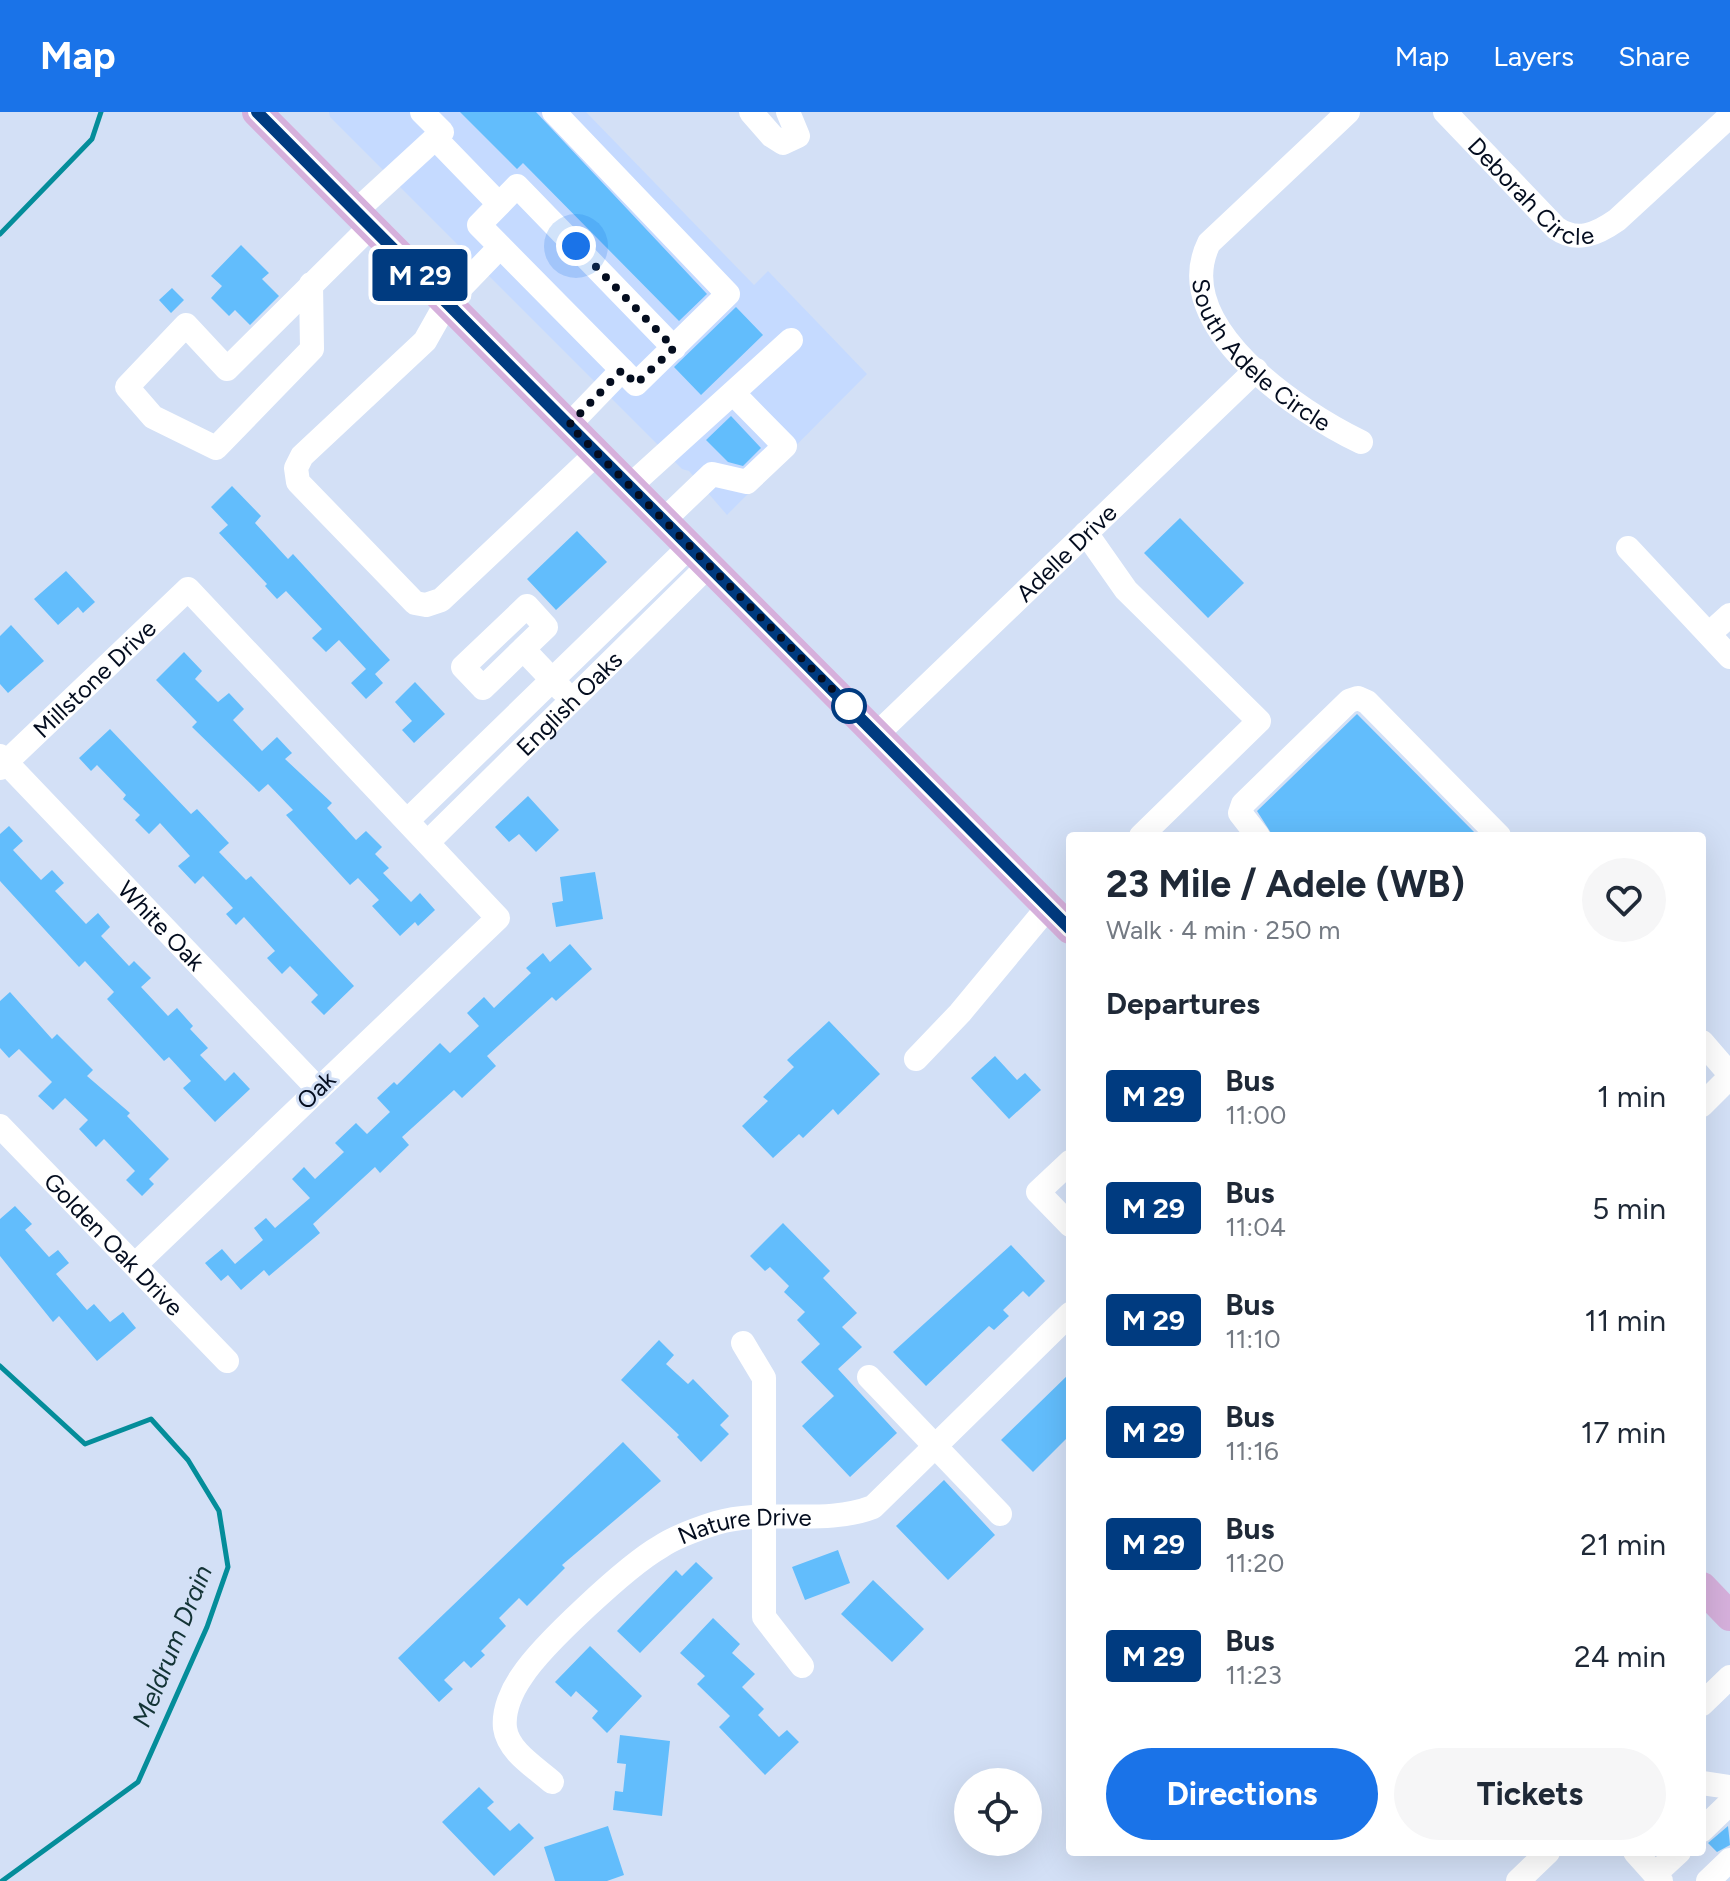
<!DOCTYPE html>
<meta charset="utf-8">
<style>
body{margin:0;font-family:Figtree,sans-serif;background:#f6f6f7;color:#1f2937;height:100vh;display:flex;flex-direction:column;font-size:30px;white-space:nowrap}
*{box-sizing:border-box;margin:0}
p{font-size:26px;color:#747a83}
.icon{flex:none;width:44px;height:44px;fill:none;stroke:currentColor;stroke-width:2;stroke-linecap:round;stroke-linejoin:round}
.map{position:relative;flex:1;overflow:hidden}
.panel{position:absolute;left:1066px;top:720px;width:640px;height:1024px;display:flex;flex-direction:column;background:#fff;border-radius:8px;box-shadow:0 8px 32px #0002}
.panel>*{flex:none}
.badge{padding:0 16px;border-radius:6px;font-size:28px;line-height:52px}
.controls{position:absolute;left:954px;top:1656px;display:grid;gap:16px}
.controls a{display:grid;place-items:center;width:88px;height:88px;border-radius:50%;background:#fff;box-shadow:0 8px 32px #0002;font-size:40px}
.you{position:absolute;width:40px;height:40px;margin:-20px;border:6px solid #fff;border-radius:50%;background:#1a73e8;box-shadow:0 0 0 12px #1a73e833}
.map>.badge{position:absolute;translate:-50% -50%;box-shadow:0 0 0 4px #fff}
h2{padding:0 40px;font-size:30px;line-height:72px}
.round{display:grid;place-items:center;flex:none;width:84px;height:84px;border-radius:42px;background:#f6f6f7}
.head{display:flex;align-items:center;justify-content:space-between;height:136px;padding:0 40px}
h1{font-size:38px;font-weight:700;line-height:60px}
.button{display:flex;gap:16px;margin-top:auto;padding:16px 40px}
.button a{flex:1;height:92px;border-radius:48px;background:#1a73e8;color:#fff;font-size:32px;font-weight:700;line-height:92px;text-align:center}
.button a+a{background:#f6f6f7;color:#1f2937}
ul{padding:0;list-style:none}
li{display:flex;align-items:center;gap:24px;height:112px;padding:0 40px}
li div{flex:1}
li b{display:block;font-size:30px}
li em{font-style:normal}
li .badge{min-width:88px;font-weight:700;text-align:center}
header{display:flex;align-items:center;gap:48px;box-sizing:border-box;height:112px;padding:0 40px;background:#1a73e8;color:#fff}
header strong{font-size:38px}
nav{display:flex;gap:44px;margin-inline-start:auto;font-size:28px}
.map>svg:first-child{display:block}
.built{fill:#c5daff}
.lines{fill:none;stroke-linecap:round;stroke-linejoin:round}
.stream{stroke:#048d9a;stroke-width:5}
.building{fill:#62bdfc}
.minor{stroke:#fff;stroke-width:24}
.major{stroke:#d6b0dc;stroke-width:30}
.line-casing{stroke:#fff;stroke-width:18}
.line{stroke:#003b80;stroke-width:12}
.walk{stroke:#040d1f;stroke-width:8;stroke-dasharray:0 14.4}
.stop-dot{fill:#fff;stroke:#003b80;stroke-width:4}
.labels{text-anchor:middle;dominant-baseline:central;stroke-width:6;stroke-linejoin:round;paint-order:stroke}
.street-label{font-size:24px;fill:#040d1f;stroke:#d3e0f6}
.water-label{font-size:26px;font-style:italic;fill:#133335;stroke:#d3e0f6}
</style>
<header>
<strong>Map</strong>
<nav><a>Map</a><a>Layers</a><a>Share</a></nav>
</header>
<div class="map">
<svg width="1730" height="1769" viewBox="0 0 1730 1769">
<rect width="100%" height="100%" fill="#d3e0f6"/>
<path class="built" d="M329,0H586L754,173L768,159L867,262L727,403L689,359L682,357L330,5Z"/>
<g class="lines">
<path class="stream" d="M0,122L92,27L101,0
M0,1254L85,1332L151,1307L188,1348L219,1399L228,1455L207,1515L138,1670L2,1769"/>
</g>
<path class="building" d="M460,0H536L707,182L679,209L523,51L517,57Z
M241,133L269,161L262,167L279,184L250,213L235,198L229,204L211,186L222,174L211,164Z
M172,176L184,188L171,201L159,188Z
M736,195L763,223L701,283L674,255Z
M731,304L761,336L743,354L728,350L706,328Z
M232,374L261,404L255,411L288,447L293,442L390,548L375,562L383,571L366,587L351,571L366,557L339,528L326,540L312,526L322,517L286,479L277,487L265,474L267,472L219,421L228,413L211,395Z
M1180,406L1244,471L1208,506L1144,441Z
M577,419L607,450L556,498L527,467Z
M66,459L95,490L83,501L78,495L58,513L34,487Z
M11,513L44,549L8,581L0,572V524Z
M184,540L202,559L195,567L218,590L229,581L244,597L233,608L262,639L277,625L292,641L285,647L332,691L327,696L356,728L366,719L382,735L375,742L389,756L383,761L411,790L420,781L435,798L418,814L415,810L400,824L372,794L379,788L358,766L350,773L286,703L293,698L268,672L259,680L192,615L197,610L156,568Z
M415,570L445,602L414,631L402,618L412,609L395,590Z
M1357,602L1358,603L1478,724H1273L1257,699Z
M110,617L191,702L197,697L229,731L219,740L246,768L251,764L354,874L324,903L311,890L318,883L290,854L282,862L267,846L275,839L244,805L236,813L226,802L233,796L203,764L195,772L178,754L190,744L160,711L149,722L135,708L140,703L123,687L126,683L97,653L91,659L79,646Z
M528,684L559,718L536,740L519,722L509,730L495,715Z
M9,714L23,729L13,738L41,768L52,758L64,771L55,779L86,812L98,801L110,815L101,824L129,854L134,849L151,866L141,875L168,904L177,896L193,914L190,917L208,936L200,943L225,969L234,960L250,977L215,1010L183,976L191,969L169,945L164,949L107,887L114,880L85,849L79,855L0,769V722Z
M595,760L603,807L556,815L552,791L563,789L560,765Z
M570,832L592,857L556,889L552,885L487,944L496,954L462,986L454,978L402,1025L409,1033L380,1061L375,1055L313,1112L320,1121L269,1164L264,1158L241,1178L228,1163L221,1169L205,1151L222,1137L235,1152L263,1128L254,1116L266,1106L275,1116L310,1086L292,1067L304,1055L315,1067L344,1040L335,1031L356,1011L367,1022L390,1000L377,986L394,970L397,973L440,931L450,941L479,914L467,901L484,885L494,896L531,861L526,856L543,841L550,850Z
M10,880L52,927L57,922L93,958L87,964L130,1001L127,1004L169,1047L149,1067L154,1072L142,1084L126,1068L135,1059L104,1027L96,1035L79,1017L88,1008L65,986L53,998L38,984L52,970L19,937L9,946L0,936V889Z
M829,909L880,962L838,1003L833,997L803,1026L799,1022L773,1046L742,1014L768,989L763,985L794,955L787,948Z
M995,944L1017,968L1025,961L1041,978L1009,1007L971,966Z
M15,1094L32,1112L25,1118L49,1145L58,1138L69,1151L56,1162L87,1198L94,1192L110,1210L123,1200L136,1216L97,1249L59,1204L53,1210L0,1144V1107Z
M783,1111L830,1159L823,1166L857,1201L842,1215L862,1235L838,1257L897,1321L850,1365L802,1314L834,1284L801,1250L820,1232L797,1208L805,1200L784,1180L789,1174L770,1155L765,1159L750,1144Z
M1011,1133L1045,1169L1029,1185L1023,1179L1003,1198L1009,1204L994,1218L989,1214L926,1274L893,1240Z
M659,1228L674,1243L666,1252L688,1272L693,1267L729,1304L720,1313L729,1322L701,1350L677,1325L679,1323L621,1268Z
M1070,1261V1323L1033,1360L1001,1328Z
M623,1330L661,1369L562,1453L565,1456L527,1494L519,1486L499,1506L506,1514L481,1539L485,1543L471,1556L464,1549L444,1568L453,1577L439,1590L398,1546Z
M944,1368L995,1423L948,1468L896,1414Z
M838,1438L850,1471L805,1488L792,1455Z
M696,1450L713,1466L640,1541L617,1519L676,1458L682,1464Z
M873,1468L924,1517L892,1550L841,1502Z
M713,1506L740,1532L732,1541L755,1562L742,1575L764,1597L758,1603L779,1625L787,1618L799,1630L765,1663L719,1615L730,1604L697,1572L705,1564L680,1541Z
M590,1534L642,1584L607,1621L592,1606L598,1599L576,1579L571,1585L555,1570Z
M620,1623L670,1629L662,1704L613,1698L615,1679L623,1680L626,1652L617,1651Z
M479,1675L494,1690L487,1696L510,1719L519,1711L534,1726L494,1764L442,1710Z
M608,1714L624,1763L607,1769H555L544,1735Z
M1728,1714L1730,1733L1717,1740L1708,1731Z"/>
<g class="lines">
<g class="minor">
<path d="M554,0L728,182L636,272L479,113L517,74L674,236"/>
<path d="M751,0L772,24L783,31L798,24L788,0"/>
<path id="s1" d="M1348,0L1209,131C1168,214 1299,300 1361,330"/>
<path id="s2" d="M1445,0L1556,116C1577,131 1597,122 1617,108L1730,4"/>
<path d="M436,27L499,92"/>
<path d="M356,99L442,20L422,0"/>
<path d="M500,135L447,190L425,229L302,344L296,356L298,370L415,491L426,493L441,488L597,341"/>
<path d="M311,172L312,237L216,336L153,305L127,275L186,213L227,257L371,114"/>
<path d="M569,313L622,258"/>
<path d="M630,374L791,228"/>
<path d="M664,408L712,362L747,370L785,334L734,282"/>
<path d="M1086,421L1126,478L1259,609L1141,724"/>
<path d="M1628,436L1730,545"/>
<path d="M1709,522L1730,503"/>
<path d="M523,537L483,576L463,555L527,494L546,515L523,537L562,578"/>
<path id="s3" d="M877,622L1256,258"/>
<path id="s4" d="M0,644L318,977"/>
<path id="s5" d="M0,656L188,477L498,806L136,1152"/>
<path d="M408,708L690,434"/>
<path d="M1258,724L1240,701L1243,692L1349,589L1358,586L1367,590L1499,724"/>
<path id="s6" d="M428,730L709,453"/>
<path d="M1702,930L1729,961L1726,969L1702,993"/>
<path d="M916,947L960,901L1048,795"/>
<path id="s7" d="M0,1014L227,1249"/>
<path d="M1070,1050L1038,1080L1070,1113"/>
<path d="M743,1231L764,1266V1505L802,1554"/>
<path d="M869,1265L1000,1402"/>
<path d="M1702,1592L1730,1565"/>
<path id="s8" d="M552,1670C535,1655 508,1639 505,1616C503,1598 512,1578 522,1564C542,1533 627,1454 660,1435C676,1424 697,1417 716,1411C767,1396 824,1414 873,1395L1070,1202"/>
<path d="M1702,1671L1730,1675"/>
<path d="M1702,1718L1730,1691"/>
<path d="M1635,1740L1661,1769"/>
<path d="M1655,1762L1679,1740"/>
<path d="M1518,1769L1548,1740"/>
<path d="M1708,1769L1730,1748"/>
</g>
<path class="major" d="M257,0L1070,817
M1702,1475L1730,1504"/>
</g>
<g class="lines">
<g class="line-casing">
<path id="line" d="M257,0L1070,817"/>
</g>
<use href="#line" class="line"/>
<path class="walk" d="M576,134L674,236L636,272L622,258L569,313L849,594"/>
</g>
<circle class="stop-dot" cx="849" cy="594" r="16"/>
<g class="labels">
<g class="street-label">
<text stroke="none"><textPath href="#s2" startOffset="120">Deborah Circle</textPath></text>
<text stroke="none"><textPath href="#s1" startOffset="328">South Adele Circle</textPath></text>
<text stroke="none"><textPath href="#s3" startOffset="262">Adelle Drive</textPath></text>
<text stroke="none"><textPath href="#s5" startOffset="130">Millstone Drive</textPath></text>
<text stroke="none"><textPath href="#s6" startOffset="198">English Oaks</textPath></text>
<text stroke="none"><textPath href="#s4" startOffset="234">White Oak</textPath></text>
<text transform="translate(316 978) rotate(-44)">Oak</text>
<text stroke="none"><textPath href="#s7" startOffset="164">Golden Oak Drive</textPath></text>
<text stroke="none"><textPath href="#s8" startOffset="408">Nature Drive</textPath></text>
</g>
<g class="water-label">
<text transform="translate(172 1534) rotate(-68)">Meldrum Drain</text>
</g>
</g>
</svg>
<div class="controls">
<a><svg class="icon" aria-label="locate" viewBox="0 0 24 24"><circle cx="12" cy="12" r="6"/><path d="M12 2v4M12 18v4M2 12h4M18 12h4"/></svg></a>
</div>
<div class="you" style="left:576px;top:134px"></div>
<b class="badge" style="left:420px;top:163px;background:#003b80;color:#fff">M 29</b>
<section class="panel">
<div class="head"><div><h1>23 Mile / Adele (WB)</h1><p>Walk · 4 min · 250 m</p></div><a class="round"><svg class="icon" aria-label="heart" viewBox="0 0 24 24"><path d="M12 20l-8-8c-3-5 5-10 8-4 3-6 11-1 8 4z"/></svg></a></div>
<h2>Departures</h2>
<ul>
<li><span class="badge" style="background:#003b80;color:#fff">M 29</span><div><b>Bus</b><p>11:00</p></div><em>1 min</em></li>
<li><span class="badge" style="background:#003b80;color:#fff">M 29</span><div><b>Bus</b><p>11:04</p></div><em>5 min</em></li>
<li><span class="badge" style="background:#003b80;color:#fff">M 29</span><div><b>Bus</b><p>11:10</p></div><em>11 min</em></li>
<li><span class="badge" style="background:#003b80;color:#fff">M 29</span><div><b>Bus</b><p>11:16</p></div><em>17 min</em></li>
<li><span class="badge" style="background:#003b80;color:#fff">M 29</span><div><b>Bus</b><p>11:20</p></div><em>21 min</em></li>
<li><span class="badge" style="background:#003b80;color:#fff">M 29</span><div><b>Bus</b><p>11:23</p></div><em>24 min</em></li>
</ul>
<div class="button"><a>Directions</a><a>Tickets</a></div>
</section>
</div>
